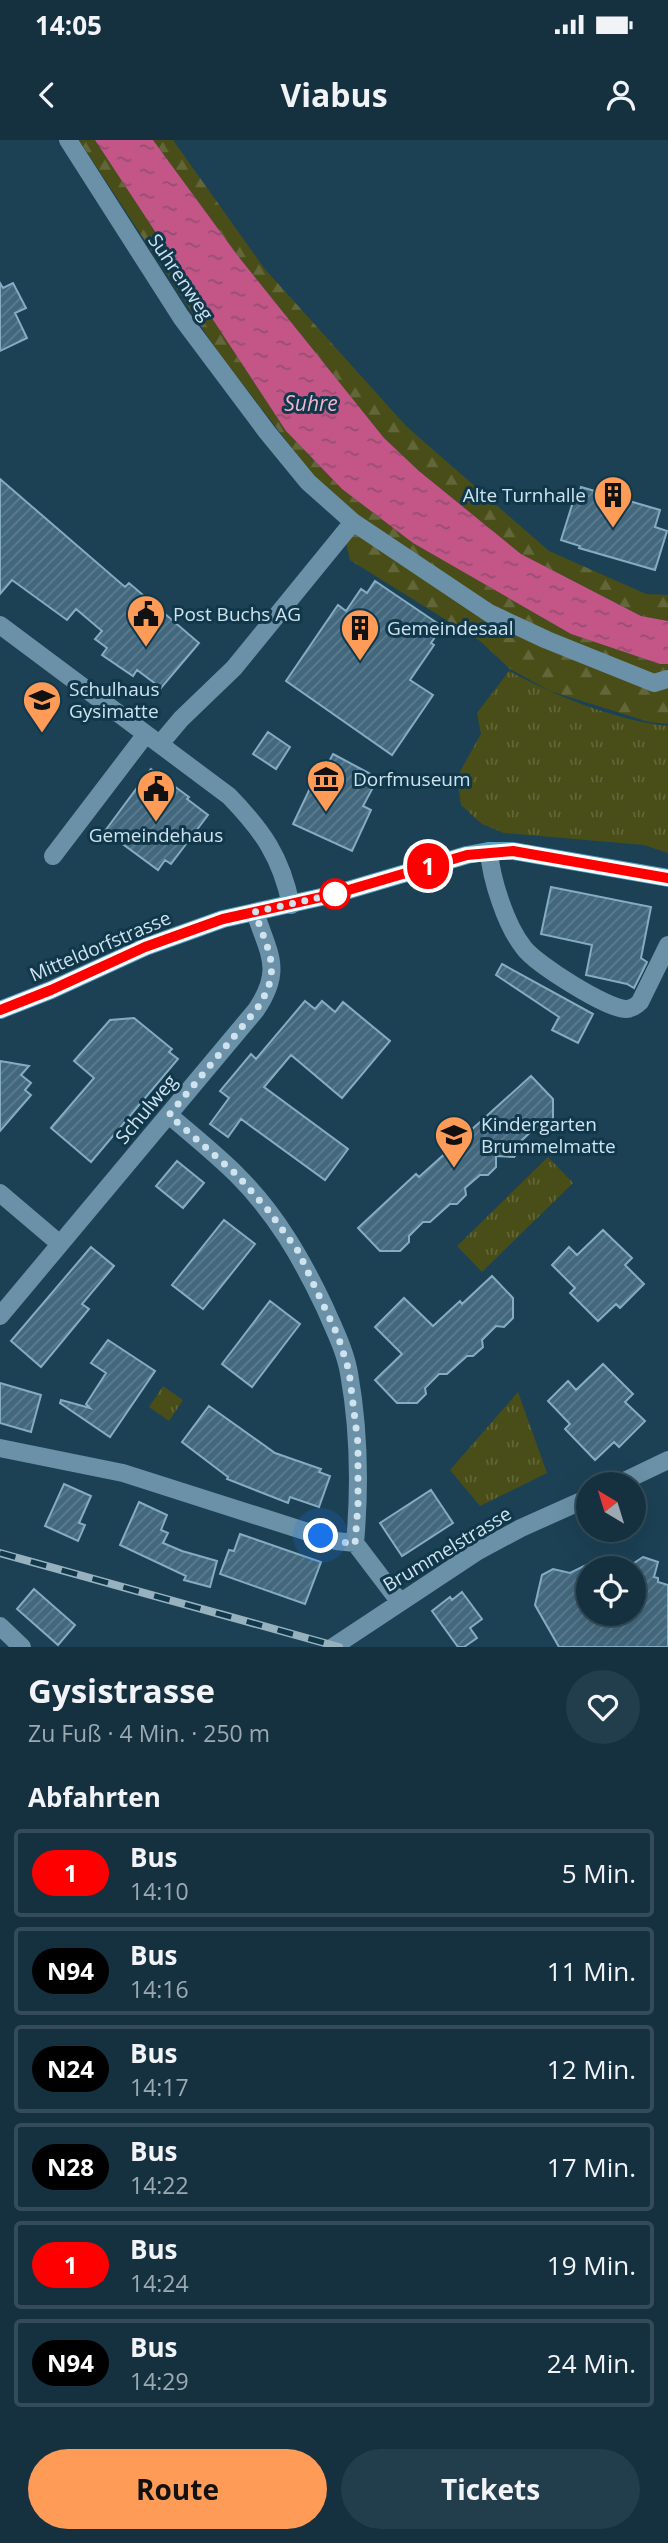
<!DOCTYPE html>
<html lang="de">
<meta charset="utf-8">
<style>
body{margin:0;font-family:"Open Sans",sans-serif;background:#223d4b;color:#f1f3f6;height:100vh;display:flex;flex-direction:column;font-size:26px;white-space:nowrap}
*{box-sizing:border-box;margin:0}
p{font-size:23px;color:#9da9b1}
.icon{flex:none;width:38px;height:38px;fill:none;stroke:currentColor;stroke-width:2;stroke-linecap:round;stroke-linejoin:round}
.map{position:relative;height:1507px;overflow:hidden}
.drawer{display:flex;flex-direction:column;background:#153140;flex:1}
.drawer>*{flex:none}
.badge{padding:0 14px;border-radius:23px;font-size:24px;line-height:46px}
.needle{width:46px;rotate:322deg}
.tools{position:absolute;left:576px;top:1332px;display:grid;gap:14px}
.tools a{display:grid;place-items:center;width:70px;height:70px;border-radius:50%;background:#153140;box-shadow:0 7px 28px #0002,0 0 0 2px #344c59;font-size:35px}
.you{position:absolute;width:35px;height:35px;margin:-18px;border:5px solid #fff;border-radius:50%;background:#1a73e8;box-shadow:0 0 0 10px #1a73e833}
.map>.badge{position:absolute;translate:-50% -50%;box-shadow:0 0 0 4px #fff}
h2{padding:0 28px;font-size:26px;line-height:63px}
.round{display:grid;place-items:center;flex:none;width:74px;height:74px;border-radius:37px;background:#223d4b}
.headline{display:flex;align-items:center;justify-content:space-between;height:119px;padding:0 28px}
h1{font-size:33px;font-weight:700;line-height:52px}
.cta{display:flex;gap:14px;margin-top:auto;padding:14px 28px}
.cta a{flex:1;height:80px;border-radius:42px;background:#fe9c57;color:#111;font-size:28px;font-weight:700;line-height:80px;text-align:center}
.cta a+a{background:#223d4b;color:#f1f3f6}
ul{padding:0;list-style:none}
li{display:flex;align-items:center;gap:21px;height:88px;margin:0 14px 10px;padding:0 14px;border:4px solid #344c59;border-radius:7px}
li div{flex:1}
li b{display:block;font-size:26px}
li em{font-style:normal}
li .badge{min-width:77px;font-weight:700;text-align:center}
.status{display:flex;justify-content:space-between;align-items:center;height:49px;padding:0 35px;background:#153140;direction:ltr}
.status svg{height:19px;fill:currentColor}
header{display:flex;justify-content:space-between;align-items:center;height:91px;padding:0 28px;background:#153140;font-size:32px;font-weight:700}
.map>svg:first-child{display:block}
.grass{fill:url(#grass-tufts)}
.forest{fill:url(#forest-firs)}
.water{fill:url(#water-ripples)}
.building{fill:url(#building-hatch);stroke:#84acc3;stroke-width:2}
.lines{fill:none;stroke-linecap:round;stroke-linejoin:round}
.minor{stroke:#6a91a7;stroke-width:18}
.major{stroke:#57a2c9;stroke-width:18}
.rail-casing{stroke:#98b1bf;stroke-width:8}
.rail{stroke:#10374a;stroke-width:5;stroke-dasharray:16;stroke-linecap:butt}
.line-casing{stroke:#fff;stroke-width:16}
.line{stroke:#f00;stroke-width:10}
.walk{stroke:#cfe3ef;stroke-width:7;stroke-dasharray:0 12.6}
.stop-dot{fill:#fff;stroke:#f00;stroke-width:3.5}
.labels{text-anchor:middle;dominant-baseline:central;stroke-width:6;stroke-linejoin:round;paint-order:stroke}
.street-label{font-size:19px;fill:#cfe3ef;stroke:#10374a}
.poi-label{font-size:19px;fill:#cfe3ef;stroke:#10374a;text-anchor:start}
.water-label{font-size:21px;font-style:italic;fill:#f0b6cc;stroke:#10374a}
</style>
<div class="status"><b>14:05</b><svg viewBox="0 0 49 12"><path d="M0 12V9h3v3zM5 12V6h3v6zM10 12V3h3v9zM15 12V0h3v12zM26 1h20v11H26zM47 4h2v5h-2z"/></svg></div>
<header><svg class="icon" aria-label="back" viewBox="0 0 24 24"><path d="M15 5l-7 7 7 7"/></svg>Viabus<svg class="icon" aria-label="person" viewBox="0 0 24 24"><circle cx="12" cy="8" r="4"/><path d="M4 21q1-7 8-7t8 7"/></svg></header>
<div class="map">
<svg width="668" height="1507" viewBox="0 0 668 1507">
<defs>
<pattern id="grass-tufts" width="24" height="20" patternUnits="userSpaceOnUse" patternTransform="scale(1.75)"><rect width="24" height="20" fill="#494d17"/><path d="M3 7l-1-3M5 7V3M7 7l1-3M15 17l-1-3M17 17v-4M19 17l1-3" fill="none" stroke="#626639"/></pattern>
<pattern id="forest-firs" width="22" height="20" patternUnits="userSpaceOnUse" patternTransform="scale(1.75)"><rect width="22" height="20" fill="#494d17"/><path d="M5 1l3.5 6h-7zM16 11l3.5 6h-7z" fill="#626639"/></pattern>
<pattern id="water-ripples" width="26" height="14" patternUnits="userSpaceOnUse" patternTransform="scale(1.75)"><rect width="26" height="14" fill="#c35587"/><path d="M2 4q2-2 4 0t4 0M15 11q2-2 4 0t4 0" fill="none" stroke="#944f71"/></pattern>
<pattern id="building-hatch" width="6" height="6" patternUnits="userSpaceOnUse" patternTransform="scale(1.75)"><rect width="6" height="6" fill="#43687d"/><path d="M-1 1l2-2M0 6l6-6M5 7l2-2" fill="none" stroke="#5d7d90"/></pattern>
</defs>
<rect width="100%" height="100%" fill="#1c4155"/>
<path class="grass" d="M509,531C556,556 614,580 668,586V713L644,705L504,693L482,684L461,665L457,637L481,594L477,573Z
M548,1017L573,1043L482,1132L457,1106Z
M163,1246L183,1260L169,1281L149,1267Z
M518,1252L547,1333L480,1366L450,1330Z"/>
<path class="forest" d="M79,0H95L286,291L342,349L413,403L571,494L660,524H668V584L649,582L550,551L510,529L480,501L350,420L338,368L216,209Z
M153,0H173L264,128L406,286L549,411L646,454L668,455V481L641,476L521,414L419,331L384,298L238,116Z"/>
<path class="water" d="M95,0H153L238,116L384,298L419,331L521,414L641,476L668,481V524H660L571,494L413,403L342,349L286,291Z"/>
<path class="building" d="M0,143L3,148L13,143L26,168L15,173L27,198L0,211Z
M0,339L125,447L129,443L199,503L161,548L137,530L133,536L102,515L107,508L95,499L102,491L76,469L67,480L12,440L0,454Z
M581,347L660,370L655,387L667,391L655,430L579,408L580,406L561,400L573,362L577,363Z
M375,441L440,485L432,496L435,497L431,503L434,505L410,540L433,555L392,615L286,541L338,465L346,471L361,449L367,453Z
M268,592L290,607L276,629L253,614Z
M333,614L378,638L363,666L371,670L352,711L293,684L313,642L317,644Z
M151,629L189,657L187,659L208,675L171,724L165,720L158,730L105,691Z
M551,747L651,767L641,818L647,822L634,848L627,844L586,835L592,805L541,794Z
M502,824L593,874L578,903L552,890L559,877L496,835Z
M305,861L315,869L322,861L335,872L343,862L390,901L342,958L291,915L264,947L348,1009L325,1040L241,979L228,997L210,984L229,958L220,951L251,914L256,919Z
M134,878L172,909L169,912L178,919L91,1022L51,988L94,938L74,921L110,880Z
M0,921L29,926L21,935L31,943L25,950L31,955L0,991Z
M531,936L553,959V979L543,987H536L521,1001L522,1009L514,1017L496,1016V1027L488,1035H480L465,1048L466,1055L457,1064H450L430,1082H423L409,1096V1102L400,1111H380L358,1088L416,1034L419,1037Z
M177,1021L204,1043L183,1068L156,1046Z
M224,1080L255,1104L203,1169L172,1145Z
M603,1090L632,1118L625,1125L644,1144L620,1168L616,1164L598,1181L570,1153L575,1148L552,1125L569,1107L577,1115Z
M91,1107L114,1126L82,1164L89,1169L41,1227L11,1201Z
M492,1136L513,1158V1178L504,1187L496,1186L482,1200L483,1207L473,1216H467L447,1234H439L425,1248L426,1254L417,1263H397L375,1240L402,1214L375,1187L404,1158L433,1186L460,1161L462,1164Z
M270,1161L300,1184L252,1247L222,1224Z
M108,1200L155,1231L110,1297L60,1263L61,1260L90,1268L86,1264L106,1233L91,1223Z
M603,1224L633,1254L625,1262L645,1281L619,1307L614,1302L595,1320L565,1289L570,1284L548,1261L568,1241L576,1250Z
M0,1243L41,1255L31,1292L0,1283Z
M209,1266L275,1313L321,1329L319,1332L330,1336L319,1367L290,1357L288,1363L227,1339L228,1337L182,1302Z
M64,1344L91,1356L79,1383L85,1385L78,1401L45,1386Z
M431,1350L453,1383L402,1416L380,1383Z
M139,1362L167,1375L161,1390L168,1393L163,1403L182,1411L217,1421L210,1447L184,1440L186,1436L120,1405Z
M240,1394L321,1422L305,1464L220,1434L229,1410L234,1411Z
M643,1417L658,1422L654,1437L658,1438V1442L668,1445V1507H559L535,1465L542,1435L553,1429L570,1433L588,1424V1474H634V1423Z
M34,1449L75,1485L58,1505L17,1469Z
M462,1452L482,1479L470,1488L477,1498L464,1507H458L432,1471L450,1457L452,1460Z"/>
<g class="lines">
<path class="minor" d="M68,0L181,177L267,292L308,342L353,382L489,473L547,500L654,543L668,539
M0,485L229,656C263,691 281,717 291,765
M160,604L181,579L234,528L353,382
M489,711C491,739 506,786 524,808C536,824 607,869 626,869C632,869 636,866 640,862L668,805
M53,716L146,594
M169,975C192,995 216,1014 237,1035C276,1074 302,1119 325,1168C334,1189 345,1210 349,1233C359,1289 360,1347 355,1403
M0,1053L60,1104
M0,1176L256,870C284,829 268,813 255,772
M0,1308L123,1333L336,1401L355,1403L399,1461
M618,1344L668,1320
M0,1486L22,1507
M333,1507L478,1411L521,1388L588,1358"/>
<path class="major" d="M0,870L51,850L145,807L223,779L335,754L467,715L489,711H513L668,738"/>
<g class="rail-casing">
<path id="rail" d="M0,1413L339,1507"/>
</g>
<use href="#rail" class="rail"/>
</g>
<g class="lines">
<g class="line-casing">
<path id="line" d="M0,870L51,850L145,807L223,779L335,754L467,715L513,711L668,738"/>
</g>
<use href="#line" class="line"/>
<path class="walk" d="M321,1396L336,1401L355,1404L358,1364V1304L349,1231L338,1196L298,1111L268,1070L237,1035L169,975L256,870C284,829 268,813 255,772L335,754"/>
</g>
<defs>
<g id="building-pin" transform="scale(2.0125)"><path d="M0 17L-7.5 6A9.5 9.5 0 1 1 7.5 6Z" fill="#fe9c57" stroke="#10374a"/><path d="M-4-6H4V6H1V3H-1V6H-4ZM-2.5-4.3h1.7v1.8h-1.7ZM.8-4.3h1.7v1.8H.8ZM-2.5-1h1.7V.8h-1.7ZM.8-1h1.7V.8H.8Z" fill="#111"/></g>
<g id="civic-pin" transform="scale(2.0125)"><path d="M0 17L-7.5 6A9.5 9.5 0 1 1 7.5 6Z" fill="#fe9c57" stroke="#10374a"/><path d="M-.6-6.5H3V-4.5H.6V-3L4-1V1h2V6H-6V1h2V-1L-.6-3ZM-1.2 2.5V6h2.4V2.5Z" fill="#111"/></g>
<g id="school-pin" transform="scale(2.0125)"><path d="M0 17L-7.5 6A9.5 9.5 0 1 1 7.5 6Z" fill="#fe9c57" stroke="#10374a"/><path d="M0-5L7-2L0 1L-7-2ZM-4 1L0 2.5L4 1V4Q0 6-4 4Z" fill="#111"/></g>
<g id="museum-pin" transform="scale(2.0125)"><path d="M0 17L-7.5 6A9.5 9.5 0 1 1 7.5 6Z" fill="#fe9c57" stroke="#10374a"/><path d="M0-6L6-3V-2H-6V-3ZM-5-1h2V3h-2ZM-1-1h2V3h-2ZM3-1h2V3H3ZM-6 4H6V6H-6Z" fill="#111"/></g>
</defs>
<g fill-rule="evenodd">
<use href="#building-pin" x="613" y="355"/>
<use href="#civic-pin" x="146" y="474"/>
<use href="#building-pin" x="360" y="488"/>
<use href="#school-pin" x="42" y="560"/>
<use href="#museum-pin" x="326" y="639"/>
<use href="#civic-pin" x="156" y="649"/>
<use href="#school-pin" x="454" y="995"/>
</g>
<circle class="stop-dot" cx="335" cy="754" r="14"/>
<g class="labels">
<g class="street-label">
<text transform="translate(181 137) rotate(56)">Suhrenweg</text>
<text transform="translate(100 806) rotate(-23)">Mitteldorfstrasse</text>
<text transform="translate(146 969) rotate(-50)">Schulweg</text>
<text transform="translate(447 1409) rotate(-31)">Brummelstrasse</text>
</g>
<g class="poi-label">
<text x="586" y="355" text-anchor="end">Alte Turnhalle</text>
<text x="173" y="474">Post Buchs AG</text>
<text x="387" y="488">Gemeindesaal</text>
<text x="69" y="549">Schulhaus<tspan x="69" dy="22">Gysimatte</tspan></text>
<text x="353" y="639">Dorfmuseum</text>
<text x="156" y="695" text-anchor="middle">Gemeindehaus</text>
<text x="481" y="984">Kindergarten<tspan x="481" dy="22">Brummelmatte</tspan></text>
</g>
<g class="water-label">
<text x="311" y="263">Suhre</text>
</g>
</g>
</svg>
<div class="tools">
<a><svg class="needle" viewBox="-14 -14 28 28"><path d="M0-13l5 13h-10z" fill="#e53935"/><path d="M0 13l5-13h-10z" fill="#9da9b1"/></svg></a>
<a><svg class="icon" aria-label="locate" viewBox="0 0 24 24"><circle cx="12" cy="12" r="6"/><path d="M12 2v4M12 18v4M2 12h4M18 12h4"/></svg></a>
</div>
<div class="you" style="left:321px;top:1396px"></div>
<b class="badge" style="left:428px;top:726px;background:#f00;color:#fff">1</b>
</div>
<section class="drawer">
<div class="headline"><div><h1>Gysistrasse</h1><p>Zu Fuß · 4 Min. · 250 m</p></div><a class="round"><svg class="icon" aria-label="heart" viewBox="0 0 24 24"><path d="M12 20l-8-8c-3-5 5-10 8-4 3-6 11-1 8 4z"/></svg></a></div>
<h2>Abfahrten</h2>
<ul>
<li><span class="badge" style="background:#f00;color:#fff">1</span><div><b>Bus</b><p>14:10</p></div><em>5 Min.</em></li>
<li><span class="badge" style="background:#000;color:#fff">N94</span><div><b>Bus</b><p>14:16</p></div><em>11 Min.</em></li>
<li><span class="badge" style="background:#000;color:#fff">N24</span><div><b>Bus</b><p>14:17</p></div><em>12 Min.</em></li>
<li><span class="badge" style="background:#000;color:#fff">N28</span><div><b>Bus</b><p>14:22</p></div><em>17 Min.</em></li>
<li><span class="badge" style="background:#f00;color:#fff">1</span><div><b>Bus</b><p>14:24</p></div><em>19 Min.</em></li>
<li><span class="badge" style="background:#000;color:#fff">N94</span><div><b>Bus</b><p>14:29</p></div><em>24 Min.</em></li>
</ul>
<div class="cta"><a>Route</a><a>Tickets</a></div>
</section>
